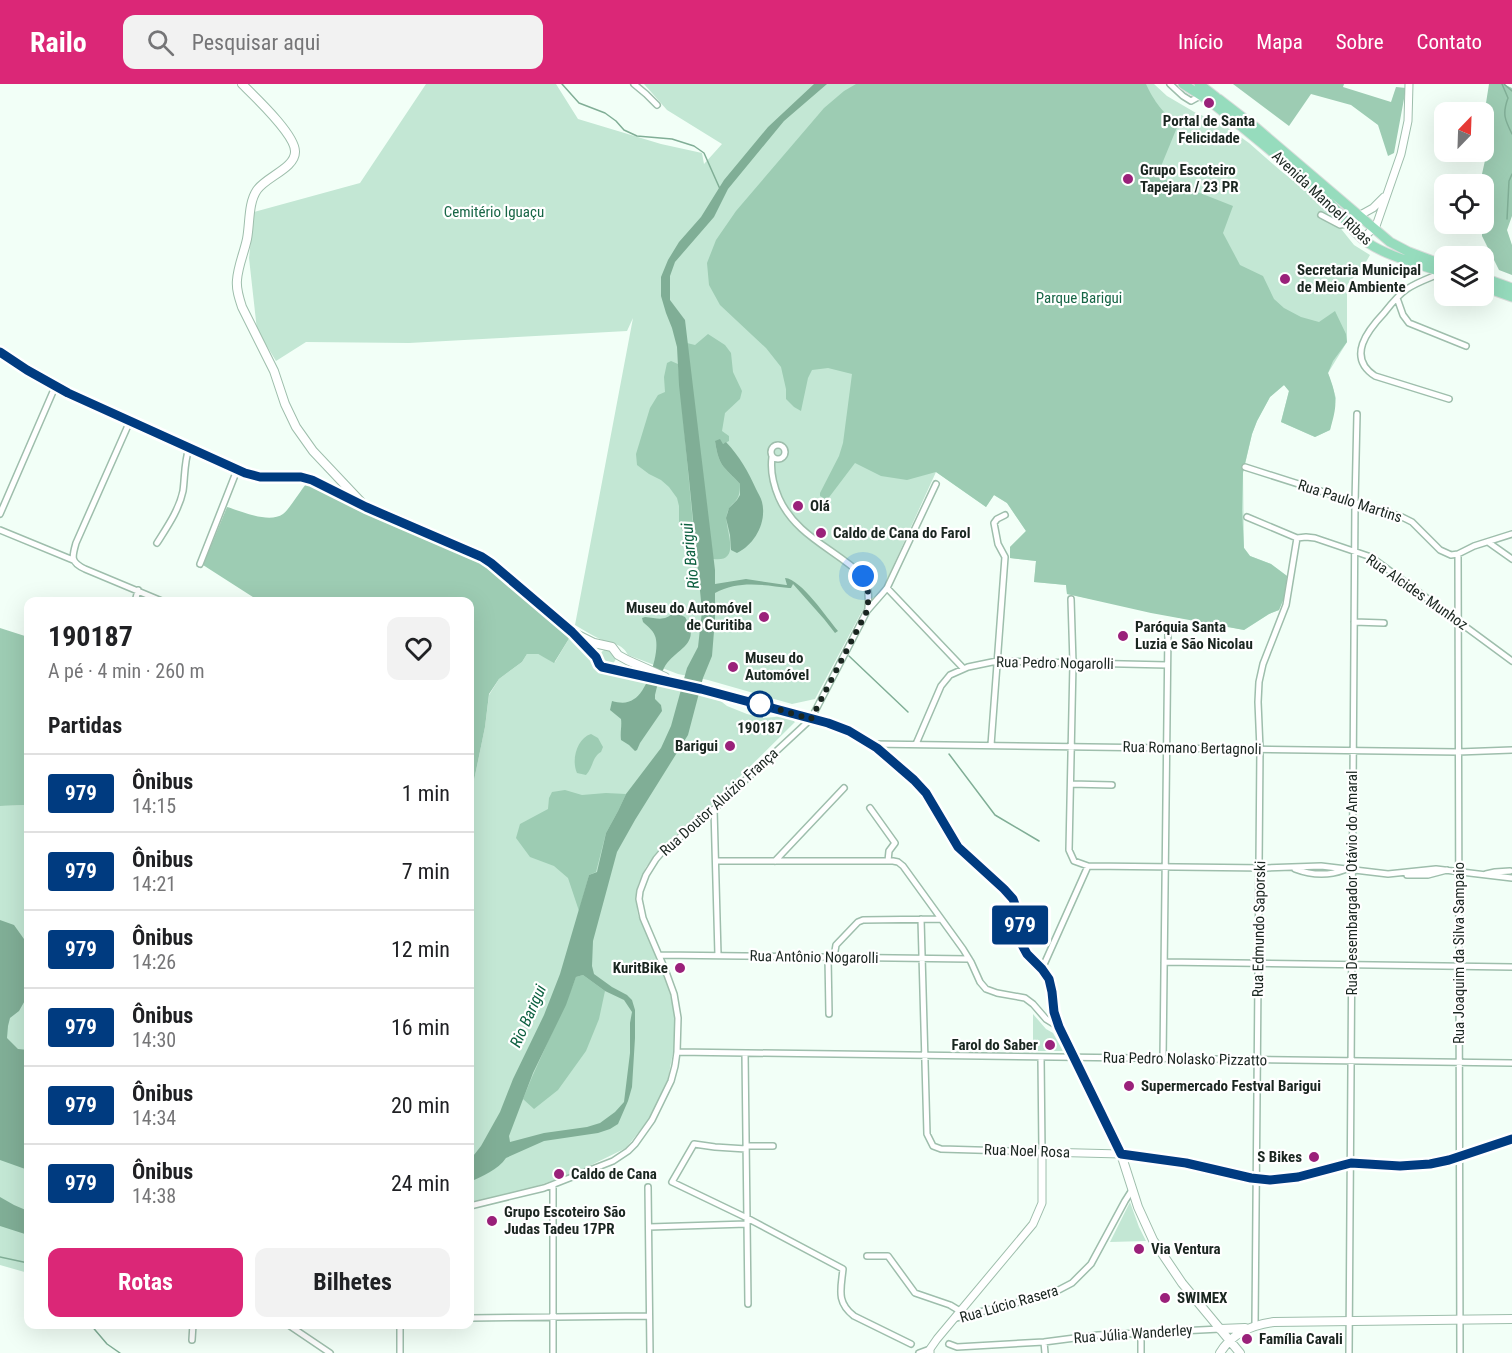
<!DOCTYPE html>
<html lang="pt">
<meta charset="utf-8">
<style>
body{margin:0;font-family:"Roboto Condensed",sans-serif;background:#f2f2f2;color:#202124;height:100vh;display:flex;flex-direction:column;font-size:22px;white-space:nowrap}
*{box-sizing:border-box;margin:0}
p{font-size:20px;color:#757577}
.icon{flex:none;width:33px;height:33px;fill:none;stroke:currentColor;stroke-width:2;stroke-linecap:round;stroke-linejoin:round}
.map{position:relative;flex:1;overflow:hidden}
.details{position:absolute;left:24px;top:513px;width:450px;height:732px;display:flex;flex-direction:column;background:#fff;border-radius:12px;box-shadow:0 6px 24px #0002}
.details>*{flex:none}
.badge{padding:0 12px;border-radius:4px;font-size:21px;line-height:39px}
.needle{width:39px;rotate:23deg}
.controls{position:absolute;left:1434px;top:18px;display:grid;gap:12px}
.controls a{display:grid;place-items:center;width:60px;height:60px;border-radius:12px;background:#fff;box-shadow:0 6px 24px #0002;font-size:30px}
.you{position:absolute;width:30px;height:30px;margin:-15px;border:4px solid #fff;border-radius:50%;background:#1a73e8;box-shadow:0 0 0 9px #1a73e833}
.map>.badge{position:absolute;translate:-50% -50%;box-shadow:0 0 0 3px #fff}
h2{padding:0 24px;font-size:22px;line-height:54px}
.round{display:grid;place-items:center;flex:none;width:63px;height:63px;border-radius:12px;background:#f2f2f2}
.head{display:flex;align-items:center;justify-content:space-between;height:102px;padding:0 24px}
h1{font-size:28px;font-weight:700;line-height:45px}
.action{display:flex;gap:12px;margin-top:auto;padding:12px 24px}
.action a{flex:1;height:69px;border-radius:12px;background:#db2777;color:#fff;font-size:24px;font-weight:700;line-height:69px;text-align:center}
.action a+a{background:#f2f2f2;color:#202124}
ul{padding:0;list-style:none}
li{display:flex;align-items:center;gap:18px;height:78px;padding:0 24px;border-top:2px solid #e0e0e0}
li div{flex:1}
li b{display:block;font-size:22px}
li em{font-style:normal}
li .badge{min-width:66px;font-weight:700;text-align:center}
header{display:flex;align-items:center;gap:36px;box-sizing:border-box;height:84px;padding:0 30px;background:#db2777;color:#fff}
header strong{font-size:28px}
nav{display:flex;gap:33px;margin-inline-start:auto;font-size:21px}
.search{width:420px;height:54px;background:#f2f2f2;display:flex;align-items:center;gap:15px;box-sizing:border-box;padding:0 21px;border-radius:12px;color:#757577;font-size:22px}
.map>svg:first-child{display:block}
.green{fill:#c3e7d4}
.forest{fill:#9dccb3}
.water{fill:#80ae96;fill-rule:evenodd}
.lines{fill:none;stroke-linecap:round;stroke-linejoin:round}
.stream{stroke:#80ae96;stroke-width:1.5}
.minor-casing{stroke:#9ebeac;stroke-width:8}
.tertiary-casing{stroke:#9ebeac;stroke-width:9}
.secondary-casing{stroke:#9ebeac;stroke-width:10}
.primary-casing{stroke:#dadcdb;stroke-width:11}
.minor{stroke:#fff;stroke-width:5}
.tertiary{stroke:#fff;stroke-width:7}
.secondary{stroke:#fff;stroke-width:8}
.primary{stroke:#96dcbd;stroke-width:9}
.line-casing{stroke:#fff;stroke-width:14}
.line{stroke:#003b80;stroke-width:9}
.walk{stroke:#1a2620;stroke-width:6;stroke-dasharray:0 10.8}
.poi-dot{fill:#9a217a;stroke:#fff;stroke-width:2}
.stop-dot{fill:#fff;stroke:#003b80;stroke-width:3}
.labels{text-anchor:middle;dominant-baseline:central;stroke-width:4.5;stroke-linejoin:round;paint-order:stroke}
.poi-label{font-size:15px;font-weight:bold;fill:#1a2620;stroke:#fff;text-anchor:start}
.street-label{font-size:15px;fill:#1a2620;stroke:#fff}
.park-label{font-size:15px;fill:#176646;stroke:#fff}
.stop-label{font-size:15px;font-weight:bold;fill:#1a2620;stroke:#fff}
.water-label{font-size:16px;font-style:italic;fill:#0d6041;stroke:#fff}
</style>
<header>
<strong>Railo</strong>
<div class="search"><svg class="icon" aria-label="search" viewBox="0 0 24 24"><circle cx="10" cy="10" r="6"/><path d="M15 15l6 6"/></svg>Pesquisar aqui</div>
<nav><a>Início</a><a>Mapa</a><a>Sobre</a><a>Contato</a></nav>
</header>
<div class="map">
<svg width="1512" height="1269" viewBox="0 0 1512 1269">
<rect width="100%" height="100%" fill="#f2fff7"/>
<path class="green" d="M426,0H556L578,35L661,60L702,69L704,80L722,60L667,26L644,0H1154L1167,12L1196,29L1221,39L1249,59L1281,87L1318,116L1354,161L1370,171L1363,183L1347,201V258L1328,289L1336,314L1330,346L1315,353L1281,338L1289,307L1284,301L1270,313L1257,337L1252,350L1243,389L1244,464L1250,472L1271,480L1287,492L1284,514L1279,526L1269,530L1244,546L1067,510L1066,501L1034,498L1036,477L1010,474V463L1026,447L1007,419L994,411L986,423L936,388L884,502L862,527L815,615L792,620L708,596L678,590L628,571C622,559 612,560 602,556C593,552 584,546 575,541L633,234L627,247L409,259L306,258L276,277L257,246L249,174L254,128L360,99Z
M570,553L582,563L598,587L634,593L713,611L727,622L747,630L762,634L775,633L785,629L795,638L705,727L663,762L646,783L638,801L636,815L638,831L667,897L674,927V963L668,995L650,1034L626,1064L579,1087L529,1105L470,1119V716L485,643L489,611L499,595L522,578L527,570H538L555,578Z
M600 573a8 8 0 1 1 16 0a8 8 0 1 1-16 0Z
M28,721V1189L0,1181V722Z
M1033,930L1046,945L1053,949L1063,967H1033Z
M1130,1118L1139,1143L1146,1157L1110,1158Z"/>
<path class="forest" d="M856,0H1146C1155,19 1162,27 1178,41L1157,92L1233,122L1223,149L1240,181L1263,192L1274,215L1284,224L1301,233L1319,238L1335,227L1346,250L1347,258L1333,277L1328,289C1338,314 1337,322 1330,346L1315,353L1281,338L1289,307L1284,301L1270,313L1257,337L1252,350L1243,388L1242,426L1244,464L1250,472L1271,480L1287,492L1284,514L1279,526L1269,530L1244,546L1151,529L1067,510L1066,501L1034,498L1036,477L1010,474V463L1026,447L1007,419L994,411L986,423L936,388L907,396L881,392L855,379L827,416L820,412V409L839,372L843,359L852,290L828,284L812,286L808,294L801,327L794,323L786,315V305L781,283L766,264L720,221L709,201L707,179L716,156L736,127L824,24L844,7Z
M1233,0H1344L1343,3L1391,18L1396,3L1406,4L1394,69L1388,72L1378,41L1351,21L1311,10L1289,42Z
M1489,0H1503L1512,4V132L1507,146L1512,161V191L1499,186L1482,152V140H1484L1482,90L1488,63L1486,19Z
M708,250L725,261L731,269L733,288L742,307L740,315L725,329L722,347L729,352V357L723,360L715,357C719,384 724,382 740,400C740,422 731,415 727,430C723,443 744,479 713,475L687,259L695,261Z
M671,277L678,280L696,472L693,471L686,457L679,438V422L677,414L669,403L661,396L649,390L637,381L636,370L650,324L658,311L665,308L664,293L667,279Z
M306,400L373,432L483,480L570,553L554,579L538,570H527L522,578L499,595L489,610L485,643L470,716V518L259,517L203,481L227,423C241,427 269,440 283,430C288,427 301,406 306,400Z
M0,544L28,553V721L0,722Z
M591,650L598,654L603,663L601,668C592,673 593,684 586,691L577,689C571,676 577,654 591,650Z
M565,706L582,711L606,709L626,710L618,727L606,749L596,788L589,791L579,827L568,794L554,782L530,773L516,754L520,740L548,725L549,714L552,708Z
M583,891L605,907L599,935L586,967L558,1006L534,1025L523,1015C539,974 560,935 576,893Z"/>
<path class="water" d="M814,0H827L784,37L728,105L714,133L675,178L670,192V216L685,236L715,486V500L746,495L786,501H787L785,494C801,495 827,534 838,547L835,549L824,535L793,500L791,504H789C763,501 739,496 715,509V535L712,572L703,594L688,651L635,736L617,768L593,857L592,882L594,890L612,903L627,911L632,916L635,926V954L632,1003L628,1017L618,1040L610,1045L598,1049L544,1057L506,1074C498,1086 482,1092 470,1098V1076L481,1062L500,1028L513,995L544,931L560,890L589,791L597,788L606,749L618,727L626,710L661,664L671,642L687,584L698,563L702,527L689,395L679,301L677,263L672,244L666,229L661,212V193L668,176L679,158L701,133L724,96L768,43ZM583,891L605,907L624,916L632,928L630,939V969L624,1018L615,1028L600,1039L587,1043L544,1049L510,1058L509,1052L533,989L566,921L576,893Z
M720,355L723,360L726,358C740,373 748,387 756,405C758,409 761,414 762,418C767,438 755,460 737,469L731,466L730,451L726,434L729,424L737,416L740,411V400C724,382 719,384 715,357Z
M674,528L685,533C703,562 674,564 664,584C660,592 657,602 655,611V615L661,621L662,627L640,659L637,666L635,667L629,661L621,656C620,648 622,642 621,635L610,626L612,617C620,619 627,620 634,615C647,608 661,566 655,552C653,546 647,542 643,538L642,534L645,533C658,534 664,538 674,528Z
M0,836L14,841L24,855L28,872V900L27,913L19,927L10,934L8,942L7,954L18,965L28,966V1086L0,1076Z
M0,1113L14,1121L28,1127V1151L0,1142Z"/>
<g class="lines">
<path class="stream" d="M562,0L579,19L605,29L616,37L624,46L637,52L672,55L694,62L704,69L720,105
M1502,0L1508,14C1502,30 1505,36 1512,50
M1504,0L1512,7
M1507,135L1509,97L1512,90
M849,572L908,628
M949,670L995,731L1039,757
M0,1173L28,1179
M90,1240L107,1260L120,1269"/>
<g class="minor-casing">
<path id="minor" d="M634,0L646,10L657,21
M1170,0L1183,12L1191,17L1200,12
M1321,131L1340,141L1347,140
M1441,189C1430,194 1417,198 1407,205C1398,211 1391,220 1384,229C1368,246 1346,273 1375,292L1449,315
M1397,214L1403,231L1409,239L1466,262
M130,337L76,459C72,473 70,478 85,485L164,518
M771 368a7 7 0 1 1 14 0a7 7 0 1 1-14 0Z
M772,373C770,388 773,400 779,414C796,452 835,465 863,492C869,502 869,513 868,525
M1245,383L1402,433L1412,438L1440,466L1451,471L1458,470L1474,462L1512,450
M0,430L55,303
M1247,433L1297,454L1306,453L1315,454L1371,473L1512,577
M0,446L73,476
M1488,458L1512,475
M157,459C167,443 179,426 183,407C185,393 184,379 189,364
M1458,470L1460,1269
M200,480L237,386
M887,504L963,584
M1071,515L1073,579L1069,766L1074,777L1088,782L1266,784L1321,782L1388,790L1436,785L1512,794
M135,518L138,506
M1354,538L1384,539
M871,660L1458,668L1512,666
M916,660L941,602L950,591L968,583L997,577L1167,581
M991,661L1005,473L998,460L994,439L997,435L1005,431
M1071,700L1112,701
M870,724L895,759L889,767L888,777
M714,725L718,871
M716,777H893L898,778L903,782L963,865L971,878L980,898L986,905L997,909L1025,914L1033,920L1046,935L1059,943
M775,777L844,704
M1295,785C1311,791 1328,792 1344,786
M1486,790L1495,788L1510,787
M1407,791H1428L1447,786
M921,835L927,1050L933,1062L941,1065L1042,1068L1041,973
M659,871L969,875
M828,873L829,930
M834,873L836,861L858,838L863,836L941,835
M1164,878L1512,883
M1042,885L1088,782
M677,968L1512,979
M745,969L748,1220
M1163,975L1168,547
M746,1062H773
M746,1065L715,1063L694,1060L672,1098L747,1134L843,1185C841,1205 836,1218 854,1232L911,1260
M553,1102V1269
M648,1103L650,1269
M470,1122L544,1104L613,1077L628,1067L635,1060L652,1036L671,997L675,982L677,968L678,934L674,910L666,888L643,834L639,815L640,807L646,791L656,775L662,768L714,725L811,635L867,527L887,504L936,400
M649,1143L747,1140
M867,1172H888L915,1209L950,1221L960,1227
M470,1234L649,1232
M956,1234L1051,1210L1072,1199L1091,1180L1125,1117L1132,1106
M287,1240L330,1269
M1255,1241L1260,665L1258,618L1259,598L1263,580L1286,521L1297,454
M1141,1248V1269
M192,1256L193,1240
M1044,1258L1045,1269
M949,1260L957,1263L1044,1258L1098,1251L1220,1245
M400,1269V1240
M919,1269L930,1265
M1349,1269L1355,419L1357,330"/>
</g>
<g class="tertiary-casing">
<path id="tertiary" d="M1347,140L1353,135L1373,124L1384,113
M1362,155L1376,142L1401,70L1408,37L1409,0
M930,1269V1265L937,1255L1033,1140L1042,1119V1068L1121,1070"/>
</g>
<g class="secondary-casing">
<path id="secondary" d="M242,0C254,12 296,51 295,68C295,84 266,93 257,106C248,119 250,140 247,155C244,169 238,182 237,196C236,205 239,214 242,223L274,287L285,320L296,343L313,367L363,420
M0,268L27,286L68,309L237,386L253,392L260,393L295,392L312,396L366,424L482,473L491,479L572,548L596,573L597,577L602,583L701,605L828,639L849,647L877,664L920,703L931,716L958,763L1004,805L1013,815L1020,834L1019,849L1021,859L1027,870L1042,885L1049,895L1052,908L1054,928L1059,943L1121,1070L1138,1123L1153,1156L1182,1199L1240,1269
M578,551L594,559L612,563L618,571L627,576L665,593
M1121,1070L1173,1076L1251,1094L1270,1096L1298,1093L1351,1079L1399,1081L1430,1080L1448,1075L1512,1055
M1220,1245L1245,1244
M1220,1269C1232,1249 1251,1241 1274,1238L1512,1235"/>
</g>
<g class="primary-casing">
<path id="primary" d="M1183,0L1208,16
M1199,0L1216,13
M1219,15L1254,42L1390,158L1409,168L1444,181
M1212,19C1251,50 1291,82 1327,116C1342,130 1351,148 1368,159C1389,173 1420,180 1444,189
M1484,194L1512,204
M1484,203L1512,213"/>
</g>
<use href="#minor" class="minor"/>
<use href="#tertiary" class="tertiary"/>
<use href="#secondary" class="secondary"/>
<use href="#primary" class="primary"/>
</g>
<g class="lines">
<g class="line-casing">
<path id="line" d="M0,268L27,286L68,309L245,389L260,393H301L312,396L366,423L482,473L491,479L572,548L596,573L599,580L602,583L701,605L828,639L849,647L877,664L914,696L926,709L958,763L1004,805L1013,815L1020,834L1019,849L1021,859L1027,870L1042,885L1049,895L1052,908L1054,928L1059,943L1121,1070L1186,1079L1251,1094L1270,1096L1298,1093L1351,1079L1400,1082L1430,1080L1449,1076L1512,1055"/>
</g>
<use href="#line" class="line"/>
<path class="walk" d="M760,620L811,635L867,527C869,514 869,503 863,492"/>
</g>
<g class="poi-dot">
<circle cx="1209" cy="19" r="6"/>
<circle cx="1128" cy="95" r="6"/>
<circle cx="1285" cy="195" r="6"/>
<circle cx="798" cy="422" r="6"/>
<circle cx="821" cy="449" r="6"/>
<circle cx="764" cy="533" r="6"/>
<circle cx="1123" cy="552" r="6"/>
<circle cx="733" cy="583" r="6"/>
<circle cx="730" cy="662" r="6"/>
<circle cx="680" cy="884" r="6"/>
<circle cx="1050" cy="961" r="6"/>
<circle cx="1129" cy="1002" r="6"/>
<circle cx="1314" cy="1073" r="6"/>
<circle cx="559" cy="1090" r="6"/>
<circle cx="492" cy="1137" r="6"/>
<circle cx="1139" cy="1165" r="6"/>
<circle cx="1165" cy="1214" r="6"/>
<circle cx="1247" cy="1255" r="6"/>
</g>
<circle class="stop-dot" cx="760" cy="620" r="12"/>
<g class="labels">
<g class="poi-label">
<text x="1209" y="37" text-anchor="middle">Portal de Santa<tspan x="1209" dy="17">Felicidade</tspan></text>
<text x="1140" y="86">Grupo Escoteiro<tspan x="1140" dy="17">Tapejara / 23 PR</tspan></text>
<text x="1297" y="186">Secretaria Municipal<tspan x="1297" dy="17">de Meio Ambiente</tspan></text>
<text x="810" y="422">Olá</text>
<text x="833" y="449">Caldo de Cana do Farol</text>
<text x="752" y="524" text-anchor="end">Museu do Automóvel<tspan x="752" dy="17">de Curitiba</tspan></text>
<text x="1135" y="543">Paróquia Santa<tspan x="1135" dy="17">Luzia e São Nicolau</tspan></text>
<text x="745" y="574">Museu do<tspan x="745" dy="17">Automóvel</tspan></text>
<text x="718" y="662" text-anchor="end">Barigui</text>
<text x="668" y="884" text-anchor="end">KuritBike</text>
<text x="1038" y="961" text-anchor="end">Farol do Saber</text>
<text x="1141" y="1002">Supermercado Festval Barigui</text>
<text x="1302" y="1073" text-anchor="end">S Bikes</text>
<text x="571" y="1090">Caldo de Cana</text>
<text x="504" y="1128">Grupo Escoteiro São<tspan x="504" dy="17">Judas Tadeu 17PR</tspan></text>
<text x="1151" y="1165">Via Ventura</text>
<text x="1177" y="1214">SWIMEX</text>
<text x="1259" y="1255">Família Cavali</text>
</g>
<g class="street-label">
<text transform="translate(1322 114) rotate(43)">Avenida Manoel Ribas</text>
<text transform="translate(1350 417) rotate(18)">Rua Paulo Martins</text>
<text transform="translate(1417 508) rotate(35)">Rua Alcides Munhoz</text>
<text transform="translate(1055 579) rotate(1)">Rua Pedro Nogarolli</text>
<text transform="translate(1192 664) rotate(1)">Rua Romano Bertagnoli</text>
<text transform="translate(719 718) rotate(-42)">Rua Doutor Aluízio França</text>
<text transform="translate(1352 799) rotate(-90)">Rua Desembargador Otávio do Amaral</text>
<text transform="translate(1259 845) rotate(-89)">Rua Edmundo Saporski</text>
<text transform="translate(1459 869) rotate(-90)">Rua Joaquim da Silva Sampaio</text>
<text transform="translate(814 873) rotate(1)">Rua Antônio Nogarolli</text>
<text transform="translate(1185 975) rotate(1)">Rua Pedro Nolasko Pizzatto</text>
<text transform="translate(1027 1067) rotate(2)">Rua Noel Rosa</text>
<text transform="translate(1009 1220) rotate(-16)">Rua Lúcio Rasera</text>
<text transform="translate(1133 1250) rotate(-4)">Rua Júlia Wanderley</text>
</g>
<g class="park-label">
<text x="494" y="128">Cemitério Iguaçu</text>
<text x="1079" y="214">Parque Barigui</text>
</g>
<g class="stop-label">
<text x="760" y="644">190187</text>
</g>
<g class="water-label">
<text transform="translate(690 472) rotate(-96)">Rio Barigui</text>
<text transform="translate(528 932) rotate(-66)">Rio Barigui</text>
</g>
</g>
</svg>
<div class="controls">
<a><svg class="needle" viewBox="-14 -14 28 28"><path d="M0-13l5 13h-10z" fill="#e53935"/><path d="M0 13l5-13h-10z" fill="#757577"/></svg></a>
<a><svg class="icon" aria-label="locate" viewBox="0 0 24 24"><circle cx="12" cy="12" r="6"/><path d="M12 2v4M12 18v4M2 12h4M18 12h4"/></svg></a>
<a><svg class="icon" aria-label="layers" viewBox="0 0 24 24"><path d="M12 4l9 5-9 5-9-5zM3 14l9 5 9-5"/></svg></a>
</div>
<div class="you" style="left:863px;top:492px"></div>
<b class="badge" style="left:1020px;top:841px;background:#003b80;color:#fff">979</b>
<section class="details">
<div class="head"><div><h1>190187</h1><p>A pé · 4 min · 260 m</p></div><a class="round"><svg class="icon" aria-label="heart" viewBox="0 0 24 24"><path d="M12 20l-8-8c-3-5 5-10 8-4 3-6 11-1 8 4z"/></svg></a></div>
<h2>Partidas</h2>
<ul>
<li><span class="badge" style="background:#003b80;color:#fff">979</span><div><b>Ônibus</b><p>14:15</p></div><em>1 min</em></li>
<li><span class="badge" style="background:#003b80;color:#fff">979</span><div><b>Ônibus</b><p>14:21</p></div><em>7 min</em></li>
<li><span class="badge" style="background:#003b80;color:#fff">979</span><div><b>Ônibus</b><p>14:26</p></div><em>12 min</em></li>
<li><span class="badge" style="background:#003b80;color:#fff">979</span><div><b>Ônibus</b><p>14:30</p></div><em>16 min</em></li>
<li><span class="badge" style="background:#003b80;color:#fff">979</span><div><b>Ônibus</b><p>14:34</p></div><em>20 min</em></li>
<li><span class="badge" style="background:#003b80;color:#fff">979</span><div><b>Ônibus</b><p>14:38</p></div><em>24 min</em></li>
</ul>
<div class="action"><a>Rotas</a><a>Bilhetes</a></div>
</section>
</div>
